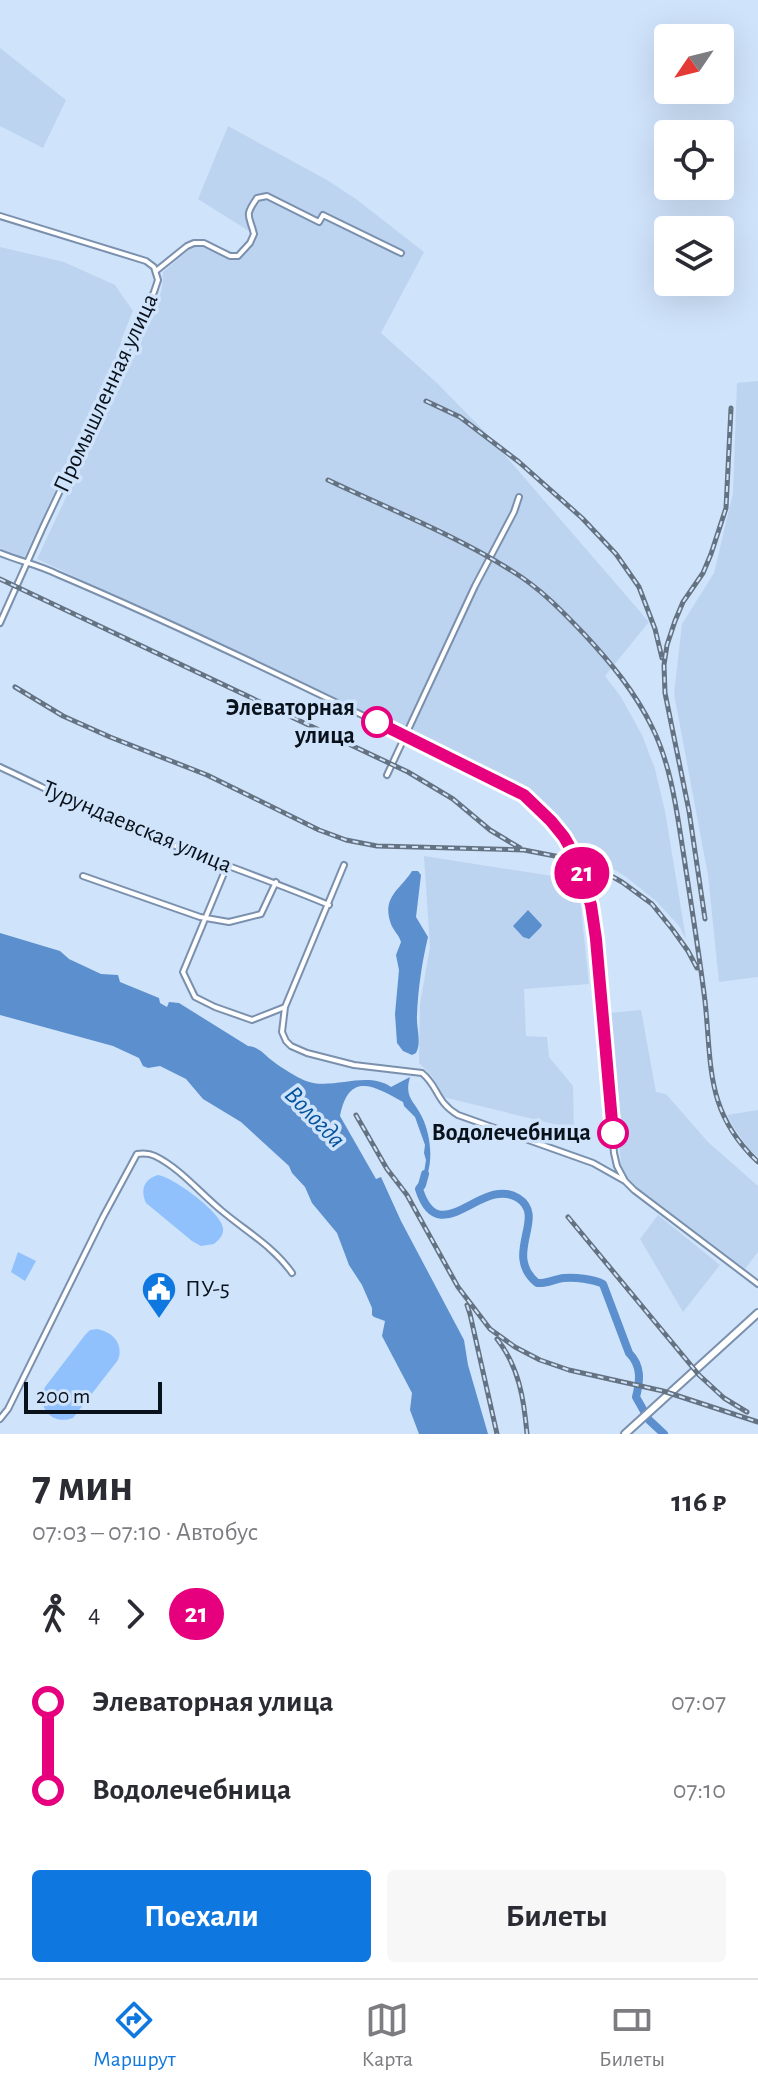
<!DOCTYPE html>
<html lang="ru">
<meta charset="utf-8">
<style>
body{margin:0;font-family:"Alegreya Sans",sans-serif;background:#f7f7f7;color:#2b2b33;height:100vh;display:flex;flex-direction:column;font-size:30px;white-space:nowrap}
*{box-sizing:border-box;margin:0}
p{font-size:26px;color:#7c7c81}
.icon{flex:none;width:44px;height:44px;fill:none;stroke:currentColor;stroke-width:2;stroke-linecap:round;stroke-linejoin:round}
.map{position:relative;height:1434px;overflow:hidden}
.drawer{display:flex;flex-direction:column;background:#fff;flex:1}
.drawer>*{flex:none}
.badge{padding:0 16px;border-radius:26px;font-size:28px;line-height:52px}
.needle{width:52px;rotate:235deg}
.buttons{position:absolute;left:654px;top:24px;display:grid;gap:16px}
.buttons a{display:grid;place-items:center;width:80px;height:80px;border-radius:8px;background:#fff;box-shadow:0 8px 32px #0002;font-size:40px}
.scale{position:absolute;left:24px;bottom:20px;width:138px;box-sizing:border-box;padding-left:8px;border:4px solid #09111b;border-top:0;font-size:22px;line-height:28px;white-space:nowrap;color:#09111b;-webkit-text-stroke:6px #cfe3fb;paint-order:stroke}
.map>.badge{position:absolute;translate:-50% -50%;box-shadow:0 0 0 4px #fff}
.legs{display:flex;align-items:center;gap:12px;height:88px;padding:0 32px;font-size:26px}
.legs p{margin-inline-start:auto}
.headline{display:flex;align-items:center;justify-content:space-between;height:136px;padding:0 32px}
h1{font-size:44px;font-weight:600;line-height:60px}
.action{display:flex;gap:16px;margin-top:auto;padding:16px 32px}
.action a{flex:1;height:92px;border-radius:8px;background:#0f78e0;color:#fff;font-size:32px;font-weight:600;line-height:92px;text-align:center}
.action a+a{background:#f7f7f7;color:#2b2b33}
ul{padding:0 32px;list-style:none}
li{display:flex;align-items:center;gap:28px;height:88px;font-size:30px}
li i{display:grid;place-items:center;width:12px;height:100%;margin:0 10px;background:currentColor}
li i::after{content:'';width:20px;height:20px;margin:-10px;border:6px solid;border-radius:50%;background:#fff}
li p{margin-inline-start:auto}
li:first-child i{background:linear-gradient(#0000 50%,currentColor 0)}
li:last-child i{background:linear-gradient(currentColor 50%,#0000 0)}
.dock{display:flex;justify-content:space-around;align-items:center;height:112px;border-top:2px solid #e1e1e2;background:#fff;font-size:22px;color:#7c7c81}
.dock a{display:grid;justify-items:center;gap:4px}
.dock .active{color:#0f78e0}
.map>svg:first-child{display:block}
.built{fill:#bdd4f0}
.green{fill:#91c1fd}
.water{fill:#5b8fcd}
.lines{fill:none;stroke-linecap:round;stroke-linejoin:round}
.river{stroke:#5b8fcd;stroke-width:8}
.street-casing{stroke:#7a90ad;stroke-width:8}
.secondary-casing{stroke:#7a90ad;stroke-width:10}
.street{stroke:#fff;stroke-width:4}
.secondary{stroke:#fff;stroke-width:6}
.rail-casing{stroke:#647282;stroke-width:5}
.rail{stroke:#cfe3fb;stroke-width:2;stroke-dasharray:6;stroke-linecap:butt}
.line-1-casing{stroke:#fff;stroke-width:18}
.line-1{stroke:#e6007e;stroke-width:12}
.stop-1-dot{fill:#fff;stroke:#e6007e;stroke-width:4}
.labels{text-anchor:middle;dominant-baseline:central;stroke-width:7;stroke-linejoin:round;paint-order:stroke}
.street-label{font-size:24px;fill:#09111b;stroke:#cfe3fb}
.stop-label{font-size:24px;font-weight:bold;fill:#09111b;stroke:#cfe3fb;text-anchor:end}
.poi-label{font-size:24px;fill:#09111b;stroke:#cfe3fb;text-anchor:start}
.water-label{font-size:26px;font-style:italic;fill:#05539e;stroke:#cfe3fb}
</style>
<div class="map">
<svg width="758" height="1434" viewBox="0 0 758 1434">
<rect width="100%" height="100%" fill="#cfe3fb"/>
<path class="built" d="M0,48L66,100L43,148L0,126Z
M228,126L327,180L356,199L424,252L381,333L437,383L485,432L649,622L605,676L621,697L642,735L655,769L665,811L686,939L679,926L656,901L626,877L597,859L577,850L557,819L528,792L513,782L37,559L157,304L162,289L163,272L199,241L215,245L238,254L252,233L198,199Z
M0,247L64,262L115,285L133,311L122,338L119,353L24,558L0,548Z
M758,381V977L719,982L708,875L674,694L682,624L714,573L733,493L737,383Z
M424,856L578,880L589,984L524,989L526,1036L547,1037L549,1057L573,1086L574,1129L443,1097L432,1076L419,1063L420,1004L430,947Z
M641,1010L656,1092L666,1094L708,1142L758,1186V1252L745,1269L637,1187L628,1179L621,1164L608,1013Z
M758,1110V1157L748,1148L736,1131L727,1115Z
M658,1215L720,1265L683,1312L640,1239Z"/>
<path class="green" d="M158,1175C173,1177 221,1212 223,1228C224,1235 219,1240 214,1244L201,1246L192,1241L146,1203C140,1190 144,1179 158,1175Z
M18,1252L36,1261L25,1281L11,1272Z
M97,1329C113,1332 124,1344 118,1360L73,1418C52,1426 36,1407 45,1387L85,1335L90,1330Z"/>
<path class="water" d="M412,871H418L421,875L416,917L428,937C422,962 418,989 417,1015C416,1028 422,1042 416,1053L412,1055L403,1051L397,1043L395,1014L399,970L396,955L401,942C399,935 393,930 391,924C381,897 401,889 412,871Z
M528,910L542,925L541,927L529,939L523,937L513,926Z
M0,933L60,951L69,959L101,974L118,975L120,982L159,998L160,1003L167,1007L169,1002L179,1003L248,1046C260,1047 264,1055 274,1062C282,1068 296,1077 306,1081C332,1091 366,1070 391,1087L410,1077C404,1098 414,1100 422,1117C431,1135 435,1167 422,1185L426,1160L424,1153L425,1145L415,1117L404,1106L403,1102C374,1086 349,1071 340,1116L376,1179L381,1177L401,1221L464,1340L468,1365L488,1434H419L410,1410L412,1393L382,1336L385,1321L374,1317L372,1315V1308L362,1285L349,1265L337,1233L312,1203L305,1187L292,1173L289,1166L241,1122L203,1099L186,1079L160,1066L148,1068L143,1066L139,1058L113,1046L0,1015Z"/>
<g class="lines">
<path class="river" d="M425,1174L422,1185L419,1189C439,1253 482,1175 518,1198C548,1217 502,1254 537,1283C547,1284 554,1279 564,1278C575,1277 593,1279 603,1284L629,1353C642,1366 640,1381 636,1397L649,1420L664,1434"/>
<g class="street-casing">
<path id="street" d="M0,216L146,261L154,267L158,280L154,292L43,527L0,623
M156,271L187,246L194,243H204L230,256H238L250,243L254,234C249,214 244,217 257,198L267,196L319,222L323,215L401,253
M0,553C19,561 39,565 57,574C175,624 291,680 405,736C454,761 515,780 552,822C581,855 590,896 596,939L614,1153L617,1166L625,1181
M0,767C43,787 85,809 128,827C194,855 263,877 329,905
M387,775L475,586L514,512L519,497
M344,865L285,1007L282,1032L286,1041L291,1046L307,1053L354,1065L422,1073C439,1087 435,1101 458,1115L593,1163L625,1181L634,1190L758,1284
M227,866L183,972L195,997L215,1007L252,1020L285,1007
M83,876L200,917L229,922L261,914L276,882
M0,1419L8,1409L103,1217L137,1154C143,1153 149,1153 155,1156C180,1168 201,1194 222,1211C247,1232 274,1247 292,1273"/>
</g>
<g class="secondary-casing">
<path id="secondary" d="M625,1434L758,1313"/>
</g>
<use href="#street" class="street"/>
<use href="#secondary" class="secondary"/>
<g class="rail-casing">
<path id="rail" d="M426,401L460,417L519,462L582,518L616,554L639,587L655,629L662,658
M328,480C389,509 455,535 512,571C540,588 562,611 585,635C611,663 635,692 652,727C672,767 677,814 684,857C691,904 699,952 705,1001C712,1066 705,1112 758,1162
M0,579L408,772L453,799L490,830L520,848
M15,687L63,716L110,737L207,775L319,830L346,840L377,846L524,850L586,862L622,882L652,904L673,930L688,951L697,968
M705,919L689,811L665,693L664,665L667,645L675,621L683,602L703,573L711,554L726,508L731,408
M356,1115L387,1169L407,1195L458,1287L490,1329L515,1347L540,1360L569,1370L663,1391L758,1422
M568,1217L699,1375L724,1398L747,1412
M467,1305L470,1314L497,1434
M497,1339C519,1367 524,1399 527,1434"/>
</g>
<use href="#rail" class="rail"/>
</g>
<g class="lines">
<g class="line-1-casing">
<path id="line-1" d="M377,722L524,795L551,821L564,837L575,856L591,905L596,939L613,1133"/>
</g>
<use href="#line-1" class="line-1"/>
</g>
<defs>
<g id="civic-pin" transform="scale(1.8)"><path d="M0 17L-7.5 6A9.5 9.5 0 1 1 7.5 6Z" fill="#0f78e0" stroke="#cfe3fb"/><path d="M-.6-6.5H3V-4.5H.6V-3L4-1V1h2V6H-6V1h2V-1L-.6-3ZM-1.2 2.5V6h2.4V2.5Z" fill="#fff"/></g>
</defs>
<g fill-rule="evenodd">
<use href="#civic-pin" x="159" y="1289"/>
</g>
<g class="stop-1-dot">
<circle cx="377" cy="722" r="14"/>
<circle cx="613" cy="1133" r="14"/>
</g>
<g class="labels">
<g class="street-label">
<text transform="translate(106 393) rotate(-65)">Промышленная улица</text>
<text transform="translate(137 827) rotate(23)">Турундаевская улица</text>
</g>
<g class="stop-label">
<text x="355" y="708">Элеваторная<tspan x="355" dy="28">улица</tspan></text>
<text x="591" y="1133">Водолечебница</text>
</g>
<g class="poi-label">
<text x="185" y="1289">ПУ-5</text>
</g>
<g class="water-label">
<text transform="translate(315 1117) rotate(46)">Вологда</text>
</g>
</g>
</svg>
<div class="buttons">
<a><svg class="needle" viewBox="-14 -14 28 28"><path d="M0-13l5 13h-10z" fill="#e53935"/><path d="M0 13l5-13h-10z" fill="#7c7c81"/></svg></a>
<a><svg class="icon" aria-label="locate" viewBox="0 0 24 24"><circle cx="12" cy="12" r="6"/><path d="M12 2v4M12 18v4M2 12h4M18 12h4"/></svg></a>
<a><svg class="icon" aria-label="layers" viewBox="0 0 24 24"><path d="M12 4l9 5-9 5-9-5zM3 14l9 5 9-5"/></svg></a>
</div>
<div class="scale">200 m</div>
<b class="badge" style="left:582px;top:873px;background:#e6007e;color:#fff">21</b>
</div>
<section class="drawer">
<div class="headline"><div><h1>7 мин</h1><p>07:03 – 07:10 · Автобус</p></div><b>116 ₽</b></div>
<div class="legs"><svg class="icon" aria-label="walk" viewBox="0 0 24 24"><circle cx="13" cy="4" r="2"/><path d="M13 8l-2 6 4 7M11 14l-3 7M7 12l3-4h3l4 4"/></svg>4<svg class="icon" aria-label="forward" viewBox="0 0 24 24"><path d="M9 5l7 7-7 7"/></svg><b class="badge" style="background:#e6007e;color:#fff">21</b></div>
<ul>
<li><i style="color:#e6007e"></i><b>Элеваторная улица</b><p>07:07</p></li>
<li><i style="color:#e6007e"></i><b>Водолечебница</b><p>07:10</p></li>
</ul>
<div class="action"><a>Поехали</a><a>Билеты</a></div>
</section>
<nav class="dock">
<a class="active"><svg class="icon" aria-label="directions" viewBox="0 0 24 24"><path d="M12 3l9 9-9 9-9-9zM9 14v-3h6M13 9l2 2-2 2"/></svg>Маршрут</a>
<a><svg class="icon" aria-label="map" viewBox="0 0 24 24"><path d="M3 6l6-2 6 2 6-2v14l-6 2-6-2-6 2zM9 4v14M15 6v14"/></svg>Карта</a>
<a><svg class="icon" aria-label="tickets" viewBox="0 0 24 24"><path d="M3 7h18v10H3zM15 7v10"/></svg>Билеты</a>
</nav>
